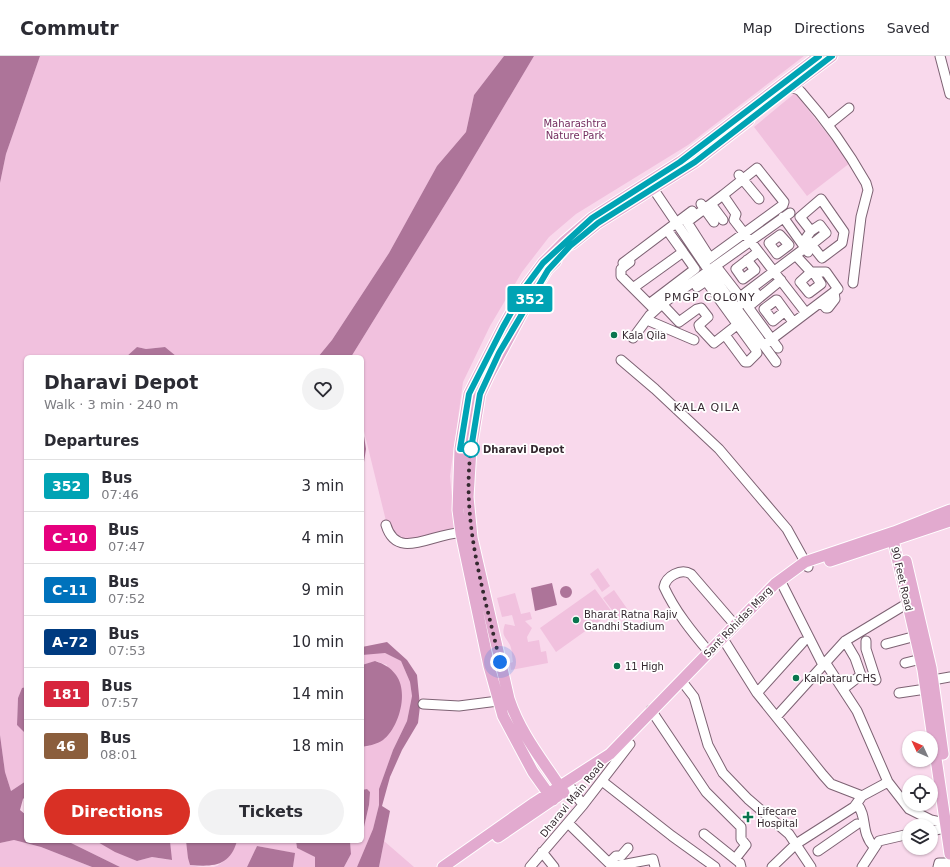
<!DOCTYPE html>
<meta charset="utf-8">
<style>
body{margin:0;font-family:"DejaVu Sans",sans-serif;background:#f2f2f3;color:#2b2b33;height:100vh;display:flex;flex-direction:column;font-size:15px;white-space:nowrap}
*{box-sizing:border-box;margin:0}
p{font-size:13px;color:#7c7c81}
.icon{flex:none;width:22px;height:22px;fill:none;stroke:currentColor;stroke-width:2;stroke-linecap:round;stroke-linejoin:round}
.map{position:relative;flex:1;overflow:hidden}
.panel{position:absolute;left:24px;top:299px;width:340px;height:488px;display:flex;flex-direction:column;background:#fff;border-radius:6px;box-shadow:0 1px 3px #0004}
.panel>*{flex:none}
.badge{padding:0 8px;border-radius:3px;font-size:14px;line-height:26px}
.needle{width:26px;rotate:314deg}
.buttons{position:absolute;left:902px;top:675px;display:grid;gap:8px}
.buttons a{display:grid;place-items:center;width:36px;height:36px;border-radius:50%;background:#fff;box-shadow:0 1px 3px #0004;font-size:20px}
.you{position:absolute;width:20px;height:20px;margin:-10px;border:3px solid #fff;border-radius:50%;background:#1a73e8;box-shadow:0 0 0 6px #1a73e833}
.map>.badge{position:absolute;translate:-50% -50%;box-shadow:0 0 0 2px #fff}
h2{padding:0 20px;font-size:15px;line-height:36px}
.round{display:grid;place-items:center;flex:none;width:42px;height:42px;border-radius:21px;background:#f2f2f3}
.headline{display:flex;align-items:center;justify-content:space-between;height:68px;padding:0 20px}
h1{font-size:19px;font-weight:800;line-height:30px}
.cta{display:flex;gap:8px;margin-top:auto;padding:8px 20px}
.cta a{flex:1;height:46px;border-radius:24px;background:#d93025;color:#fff;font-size:16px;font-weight:800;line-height:46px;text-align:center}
.cta a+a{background:#f2f2f3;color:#2b2b33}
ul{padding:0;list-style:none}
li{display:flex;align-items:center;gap:12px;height:52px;padding:0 20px;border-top:1px solid #e1e1e2}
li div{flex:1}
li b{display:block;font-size:15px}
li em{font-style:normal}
li .badge{min-width:44px;font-weight:700;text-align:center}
header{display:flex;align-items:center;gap:24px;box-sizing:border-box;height:56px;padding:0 20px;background:#fff;border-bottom:1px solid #e1e1e2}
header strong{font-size:19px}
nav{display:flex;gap:22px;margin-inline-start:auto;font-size:14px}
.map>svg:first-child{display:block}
.green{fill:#f1c1de}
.water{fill:#ad7499}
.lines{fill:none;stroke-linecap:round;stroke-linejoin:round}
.minor-casing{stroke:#7d6273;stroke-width:11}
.major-casing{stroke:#fff;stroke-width:13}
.minor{stroke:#fff;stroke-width:9}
.major{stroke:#e2aacf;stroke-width:11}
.line-casing{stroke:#fff;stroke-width:9}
.line{stroke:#00a3b4;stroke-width:6}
.walk{stroke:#352930;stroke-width:4;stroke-dasharray:0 7.2}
.poi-dot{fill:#09754e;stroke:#fff;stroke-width:1.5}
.stop-dot{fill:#fff;stroke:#00a3b4;stroke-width:2}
.labels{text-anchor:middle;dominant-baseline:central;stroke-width:3.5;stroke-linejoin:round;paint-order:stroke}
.park-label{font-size:10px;fill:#732c5e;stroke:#fff}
.poi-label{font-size:10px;fill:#352930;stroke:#fff;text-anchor:start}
.stop-label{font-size:10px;font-weight:bold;fill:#352930;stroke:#fff;text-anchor:start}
.street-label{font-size:10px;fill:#352930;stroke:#fff}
.neighbourhood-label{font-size:11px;letter-spacing:1px;fill:#352930;stroke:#fff}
</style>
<header>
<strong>Commutr</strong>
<nav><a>Map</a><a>Directions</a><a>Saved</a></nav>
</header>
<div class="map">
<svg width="950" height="811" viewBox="0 0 950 811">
<rect width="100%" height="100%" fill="#f9d9ec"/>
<path class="green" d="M40,0H504L474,39L466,76L437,110L389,197L332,284L318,301H175L176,300L165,291L146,293L137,291L126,301H26V631L22,632L18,642L17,669L26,678V725L11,735L5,716L0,679V127L6,98Z
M534,0H804L688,89L576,158L549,181L522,216L490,270L463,326L450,420L455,475L402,486L391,476L386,465L362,367V301H351L459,126Z
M795,37L850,107L807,140L754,71Z
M598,512L610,530L602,536L590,518Z
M595,533L612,556L556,596L540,572Z
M614,534L628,554L618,562L603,542Z
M515,537L521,558L530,556L532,563L525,565L532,572L527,581L528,586L539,584L541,596L546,595L548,607L511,614L510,607L513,606C512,601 512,593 510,589C505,580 501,580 505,568L515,570L512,559L502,561L497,542Z
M367,597H385L401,605L410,626L412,640L407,665L393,694L379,733V749L373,773L357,811H344L351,798L350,785H362V771H364L369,749L367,733L362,734V691L370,690L387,609L376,605L362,609V599Z
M14,784L41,791L92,811H0V787Z
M67,785H96L137,805L152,801L171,804L170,785H186L190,809L200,811H120Z
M237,785H296L297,792L315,801V811H293L294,797L257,790L247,811H214C224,808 234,795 237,785Z
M384,785L414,811H379Z"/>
<path class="water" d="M0,0H40L6,98L0,127Z
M504,0H534L459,126L351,301H318L332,284L389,197L437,110L466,76L474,39Z
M137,291L146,293L165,291L176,300L126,301Z
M362,367L366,393L362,419Z
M552,527L557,549L535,555L531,532Z
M560 536a6 6 0 1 1 12 0a6 6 0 1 1-12 0Z
M387,586L407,604L417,619L420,650L418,667L402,694L390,721L382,750L390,755L379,811H357L373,773L379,749V733L393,694L407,665L412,640L410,626L401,605L385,597L362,599V591Z
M375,605C384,608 390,611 396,619C409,636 399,672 383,684C377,688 368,690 362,691V609Z
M26,631V678L17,669L18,642L22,632Z
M0,679L5,716L11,735L26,725V740L23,743L20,754L26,759V785H67L120,811H92L41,791L14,784L0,787Z
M367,733L370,736L369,749L364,771H362V734Z
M96,785H170L172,804L152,801L137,805L115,796Z
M186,785H237C230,810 214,811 190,809L188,802Z
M296,785H350L351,798L344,811H315V801L297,792Z
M257,790L295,797L293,811H247Z"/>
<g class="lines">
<g class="minor-casing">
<path id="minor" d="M940,0L950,38
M788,29C792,34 797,31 801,36C825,63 848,95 866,127L868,134L861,161L853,227
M828,69L849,52
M739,119L759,143
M650,128L709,215L776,306
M821,143L844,176L842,187L822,202L806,182L811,175L800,161Z
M701,148L714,166
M711,148L723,164
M783,161L808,196
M811,175L820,169L826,177L811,189
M780,179L789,189L777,198L769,187Z
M710,202L687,166L723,139L736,158L734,164L806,257
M747,204L755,214L743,223L736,213L737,212L758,196
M706,205L783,149L784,146L757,112L723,139
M630,206L621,213V220L655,254
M623,207L692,155
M716,210L740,241L805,192
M811,216L800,226L809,237L821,228L814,217
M697,231L706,225L756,294L757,297L748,306H745L725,279
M633,232L683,196L670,178
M821,246L826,252H828L835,243L834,236
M649,248L695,213L683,196
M662,248L679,266L697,253L701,252L708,261L699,269L700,272L714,287L742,265
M736,252L756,237
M785,255L773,265L764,253L776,244H777L793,266
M647,264L694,284
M633,282L650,259L662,248L790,157
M764,289L838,233L826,216H811L799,203
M778,292L748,251L781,224
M621,304L655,333L719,393L787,473L808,511
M386,469C397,506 434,476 461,477
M782,528L823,609
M866,585V593L876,624
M725,586L757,637L823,719L831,728L862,740
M886,588L916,580
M709,596C692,576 675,555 664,531C666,520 681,512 691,518L735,569
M825,606L857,655L888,726L909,753L931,764L950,768
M905,607L921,603
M933,624L950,621
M684,628L694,641L708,689L723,717L748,743L789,778L811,811
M843,633L861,619L855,602L845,585
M757,637L803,586
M899,637L926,633
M423,648L459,650L498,645
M651,654L706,736L741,771V783L746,789L735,803
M777,660L845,585L913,544
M602,725L672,780L715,811
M571,732L583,749
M857,748C868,761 860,776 874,791
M568,767L613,811
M931,775L950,771
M704,778L740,807L741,811
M818,795L857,768
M542,796L554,811
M609,807L616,800H621L628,792
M530,811L583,749L630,688
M611,811L653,803L655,811
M772,811L796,788L854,751L862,740L888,726
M862,811L879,785L909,778
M938,811L939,807H950"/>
</g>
<g class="major-casing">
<path id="major" d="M791,31L832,0
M572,188L598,167L695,106L749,64
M556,205L547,214L534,235L489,319L480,338L471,393L468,441L472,482L509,643C521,679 544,706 564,737
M894,478L893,484L923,614L950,798
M830,505L950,465
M906,505L931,612L943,698
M553,744L533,716L503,660L489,610L461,477L458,454L460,393L469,338L503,271L526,230L543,207L564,186L592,162L680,106L819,0
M498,781L558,740
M443,811L534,747L610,698L775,528L805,506L894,476L950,454"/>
</g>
<use href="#minor" class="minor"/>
<use href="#major" class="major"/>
</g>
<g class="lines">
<g class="line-casing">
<path id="line" d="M819,0L680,106L592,162L543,207L526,230L503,271L469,338L460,393H471L480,338L499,297L548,214L570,190L598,167L695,106L832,0"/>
</g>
<use href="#line" class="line"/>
<path class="walk" d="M471,393C461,466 484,536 500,606"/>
</g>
<g class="poi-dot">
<circle cx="614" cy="279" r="4"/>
<circle cx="576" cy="564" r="4"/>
<circle cx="617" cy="610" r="4"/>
<circle cx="796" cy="622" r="4"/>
<path d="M746 755h4v4h4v4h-4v4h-4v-4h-4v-4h4z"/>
</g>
<circle class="stop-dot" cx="471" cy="393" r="8"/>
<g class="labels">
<g class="park-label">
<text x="575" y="67">Maharashtra<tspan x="575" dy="12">Nature Park</tspan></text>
</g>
<g class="poi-label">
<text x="622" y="279">Kala Qila</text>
<text x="584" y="558">Bharat Ratna Rajiv<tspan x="584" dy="12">Gandhi Stadium</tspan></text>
<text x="625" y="610">11 High</text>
<text x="804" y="622">Kalpataru CHS</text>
<text x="757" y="755">Lifecare<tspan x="757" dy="12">Hospital</tspan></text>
</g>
<g class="stop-label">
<text x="483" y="393">Dharavi Depot</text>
</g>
<g class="street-label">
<text transform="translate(902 523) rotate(77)">90 Feet Road</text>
<text transform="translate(738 566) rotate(-46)">Sant Rohidas Marg</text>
<text transform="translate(572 743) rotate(-51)">Dharavi Main Road</text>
</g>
<g class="neighbourhood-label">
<text x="710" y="241">PMGP COLONY</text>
<text x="707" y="351">KALA QILA</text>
</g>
</g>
</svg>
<div class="buttons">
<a><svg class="needle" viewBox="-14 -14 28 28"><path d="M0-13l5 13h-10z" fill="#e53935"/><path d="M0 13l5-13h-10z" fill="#7c7c81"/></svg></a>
<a><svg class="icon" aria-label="locate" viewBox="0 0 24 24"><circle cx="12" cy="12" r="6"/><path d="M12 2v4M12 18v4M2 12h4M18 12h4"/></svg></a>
<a><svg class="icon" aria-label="layers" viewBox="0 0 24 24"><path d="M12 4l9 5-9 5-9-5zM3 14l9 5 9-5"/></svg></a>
</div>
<div class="you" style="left:500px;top:606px"></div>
<b class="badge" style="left:530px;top:243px;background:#00a3b4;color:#fff">352</b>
<section class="panel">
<div class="headline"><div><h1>Dharavi Depot</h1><p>Walk · 3 min · 240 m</p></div><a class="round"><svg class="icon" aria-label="heart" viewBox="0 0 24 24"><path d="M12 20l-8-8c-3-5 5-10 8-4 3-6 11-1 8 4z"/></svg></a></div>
<h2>Departures</h2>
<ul>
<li><span class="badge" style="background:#00a3b4;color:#fff">352</span><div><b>Bus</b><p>07:46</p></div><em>3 min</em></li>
<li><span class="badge" style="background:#e6007e;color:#fff">C-10</span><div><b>Bus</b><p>07:47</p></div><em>4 min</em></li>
<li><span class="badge" style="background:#0072bc;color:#fff">C-11</span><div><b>Bus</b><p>07:52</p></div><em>9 min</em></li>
<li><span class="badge" style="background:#003b80;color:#fff">A-72</span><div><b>Bus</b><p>07:53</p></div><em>10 min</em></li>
<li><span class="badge" style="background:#d7263d;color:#fff">181</span><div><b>Bus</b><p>07:57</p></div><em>14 min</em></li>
<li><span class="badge" style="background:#8b5e3c;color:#fff">46</span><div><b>Bus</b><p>08:01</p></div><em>18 min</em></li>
</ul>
<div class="cta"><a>Directions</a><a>Tickets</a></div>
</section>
</div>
